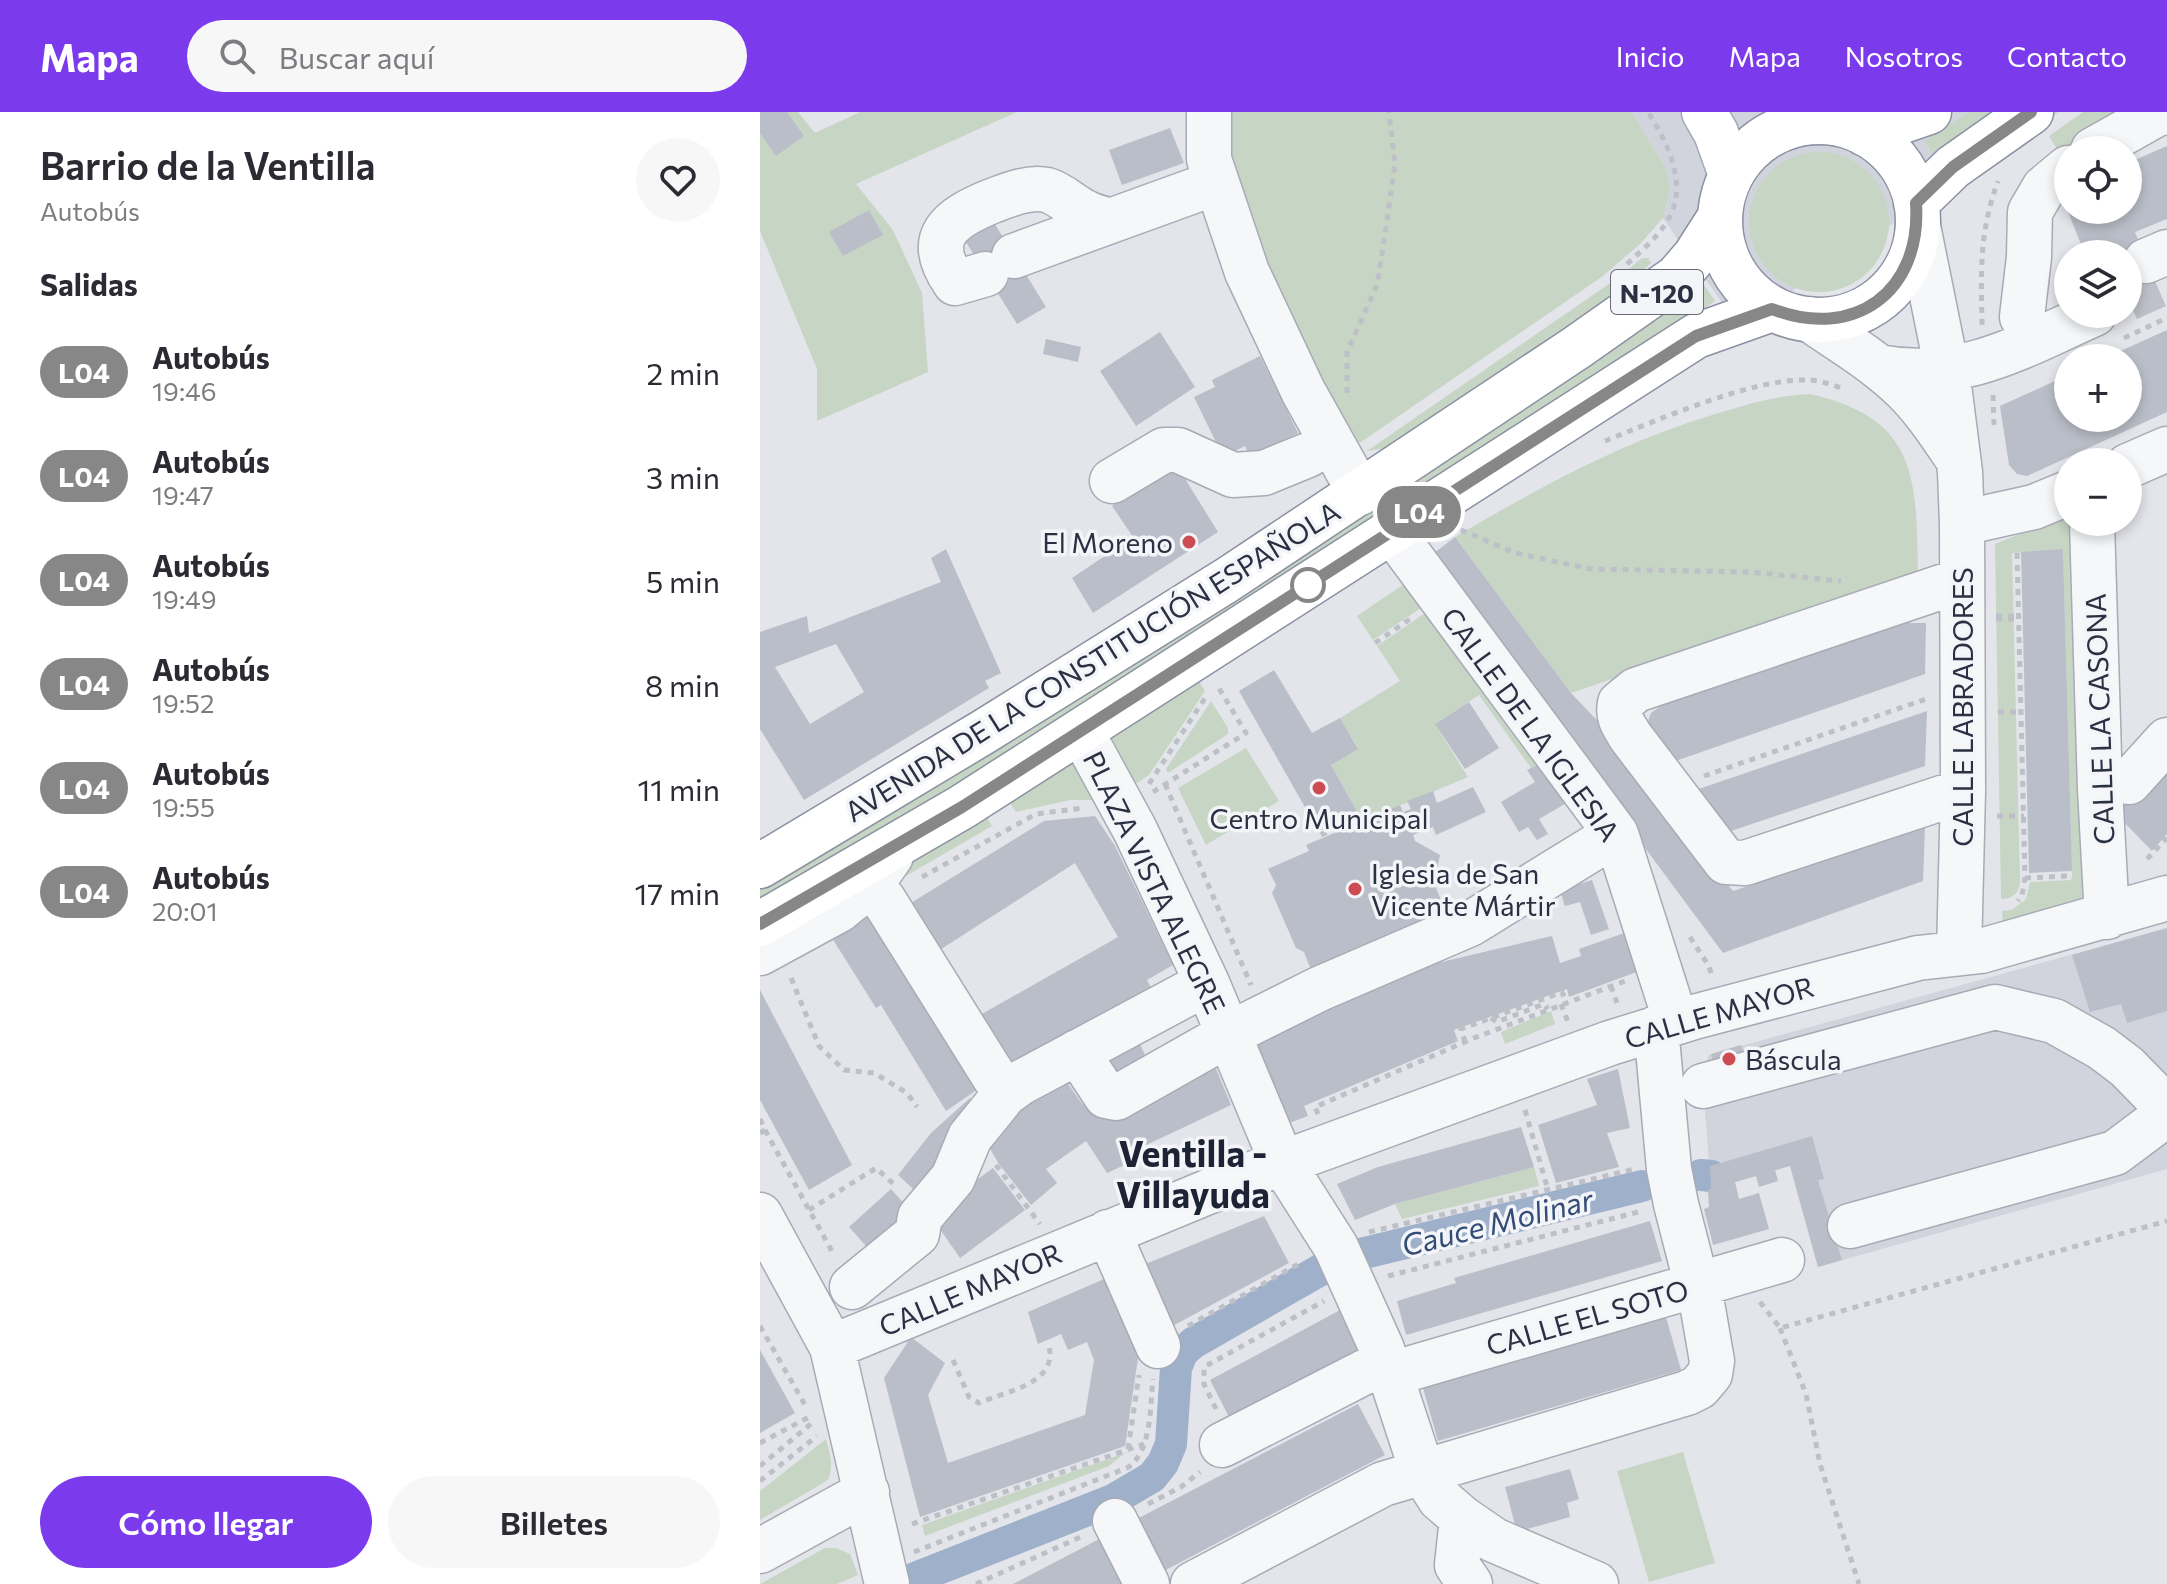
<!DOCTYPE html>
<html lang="es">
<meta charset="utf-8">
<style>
body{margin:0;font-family:Commissioner,sans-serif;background:#f7f7f7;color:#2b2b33;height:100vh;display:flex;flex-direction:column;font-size:30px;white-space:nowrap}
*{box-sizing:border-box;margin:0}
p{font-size:26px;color:#7c7c81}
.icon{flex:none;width:44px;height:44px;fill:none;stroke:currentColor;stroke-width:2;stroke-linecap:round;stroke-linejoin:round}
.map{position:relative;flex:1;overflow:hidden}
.side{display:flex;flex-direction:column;background:#fff;width:760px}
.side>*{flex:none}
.badge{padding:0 16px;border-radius:26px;font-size:28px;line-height:52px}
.tools{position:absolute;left:1294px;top:24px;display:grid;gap:16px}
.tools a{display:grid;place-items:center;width:88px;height:88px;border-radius:50%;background:#fff;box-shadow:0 4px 12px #0003;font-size:40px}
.map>.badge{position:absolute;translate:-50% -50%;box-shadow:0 0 0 4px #fff}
h2{padding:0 40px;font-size:30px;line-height:72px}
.round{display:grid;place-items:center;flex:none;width:84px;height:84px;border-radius:42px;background:#f7f7f7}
.headline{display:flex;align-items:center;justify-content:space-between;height:136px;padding:0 40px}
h1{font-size:38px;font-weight:600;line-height:60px}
.cta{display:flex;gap:16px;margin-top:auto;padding:16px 40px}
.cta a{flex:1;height:92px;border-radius:48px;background:#7c3aed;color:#fff;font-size:32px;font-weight:600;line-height:92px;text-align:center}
.cta a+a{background:#f7f7f7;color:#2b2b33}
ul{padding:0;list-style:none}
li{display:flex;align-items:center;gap:24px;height:104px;padding:0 40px}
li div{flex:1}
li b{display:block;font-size:30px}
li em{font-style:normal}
li .badge{min-width:88px;font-weight:700;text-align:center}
header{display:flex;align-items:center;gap:48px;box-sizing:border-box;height:112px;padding:0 40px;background:#7c3aed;color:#fff}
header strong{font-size:38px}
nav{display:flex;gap:44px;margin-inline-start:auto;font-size:28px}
.search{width:560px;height:72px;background:#f7f7f7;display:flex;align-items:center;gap:20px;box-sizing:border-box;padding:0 28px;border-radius:44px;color:#7c7c81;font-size:30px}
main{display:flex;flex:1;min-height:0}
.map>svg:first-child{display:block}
.built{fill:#d1d4dd}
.green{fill:#c7d5c4}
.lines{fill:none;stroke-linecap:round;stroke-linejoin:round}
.canal{stroke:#9fb0ca;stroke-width:32}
.building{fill:#babec8;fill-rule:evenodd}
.minor-tunnel{stroke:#bec1c9;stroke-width:44;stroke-dasharray:44 22;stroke-linecap:butt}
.minor-casing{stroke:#a8abb5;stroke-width:47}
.major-casing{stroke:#a2a9b7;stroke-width:47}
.highway-casing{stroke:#8b91a2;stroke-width:47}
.path{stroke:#bdc0c6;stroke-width:5;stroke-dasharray:6 6;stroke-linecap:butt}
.minor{stroke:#f6f7f9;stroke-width:44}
.major{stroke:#fff;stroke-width:44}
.highway{stroke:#fff;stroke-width:44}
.line-casing{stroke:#fff;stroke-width:18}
.line{stroke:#878787;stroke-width:12}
.poi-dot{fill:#cd4b52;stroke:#f3f5f8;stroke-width:3}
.stop-dot{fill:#fff;stroke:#878787;stroke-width:4}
.labels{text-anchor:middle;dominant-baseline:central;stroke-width:7;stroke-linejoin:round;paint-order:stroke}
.shield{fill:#f3f5f8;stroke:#676c79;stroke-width:2}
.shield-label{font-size:26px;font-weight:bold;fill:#2b3143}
.poi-label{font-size:28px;fill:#2b3143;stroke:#f3f5f8;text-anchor:start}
.street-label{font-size:28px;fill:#2b3143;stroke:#f3f5f8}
.water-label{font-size:30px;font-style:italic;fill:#354c77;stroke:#f3f5f8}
.district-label{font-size:36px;font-weight:bold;fill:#1d2334;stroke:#f3f5f8}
</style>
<header>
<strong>Mapa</strong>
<div class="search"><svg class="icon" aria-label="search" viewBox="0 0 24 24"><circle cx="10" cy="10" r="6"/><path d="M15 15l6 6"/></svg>Buscar aquí</div>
<nav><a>Inicio</a><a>Mapa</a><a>Nosotros</a><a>Contacto</a></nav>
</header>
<main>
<section class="side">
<div class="headline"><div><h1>Barrio de la Ventilla</h1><p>Autobús</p></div><a class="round"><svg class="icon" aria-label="heart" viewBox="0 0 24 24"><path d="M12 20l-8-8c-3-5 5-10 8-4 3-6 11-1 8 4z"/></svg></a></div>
<h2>Salidas</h2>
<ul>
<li><span class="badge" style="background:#878787;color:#fff">L04</span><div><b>Autobús</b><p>19:46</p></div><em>2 min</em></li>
<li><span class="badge" style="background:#878787;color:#fff">L04</span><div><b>Autobús</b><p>19:47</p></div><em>3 min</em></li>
<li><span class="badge" style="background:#878787;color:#fff">L04</span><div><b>Autobús</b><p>19:49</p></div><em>5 min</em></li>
<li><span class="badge" style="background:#878787;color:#fff">L04</span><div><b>Autobús</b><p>19:52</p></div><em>8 min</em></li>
<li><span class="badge" style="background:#878787;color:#fff">L04</span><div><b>Autobús</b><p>19:55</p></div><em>11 min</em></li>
<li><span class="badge" style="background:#878787;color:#fff">L04</span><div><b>Autobús</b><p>20:01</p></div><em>17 min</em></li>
</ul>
<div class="cta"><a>Cómo llegar</a><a>Billetes</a></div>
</section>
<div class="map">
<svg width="1407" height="1472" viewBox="0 0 1407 1472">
<rect width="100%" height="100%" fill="#e3e5eb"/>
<path class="built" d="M871,0H1299L979,215L903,106L909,83V67L905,54Z
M1407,816V1057L1058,1155L1030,1054L951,1077L942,960L949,943Z"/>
<path class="green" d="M0,0H38L55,21L100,0H257L96,72L133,118L162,181L168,260L57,309V257L0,119Z
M461,0H871L905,54L909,67V83L903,106L881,131L843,164L601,330L588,331L479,99Z
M1209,0H1237L1173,42L1164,29Z
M1323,0H1357L1300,42L1289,24Z
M989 110a70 70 0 1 1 140 0a70 70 0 1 1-140 0Z
M882,146H888L891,151L864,175L789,230L627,336L607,339L859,165Z
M944,173L955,189L538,463L0,794V771L714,323Z
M1050,282C1160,307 1156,368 1158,463L811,581L695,425C780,375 860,331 955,302C990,292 1013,284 1050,282Z
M1306,404L1308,410H1315L1327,786L1319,791L1243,810L1242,799L1252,798L1266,787L1270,770L1311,768L1312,764L1303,438L1252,441L1260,770C1259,781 1253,787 1241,787L1235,432Z
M650,468L667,492L613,528L597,504Z
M671,497L783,650L771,656L719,583L675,612L708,665L603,709L571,653L598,636L580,606L640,569L617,534Z
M439,569L445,579L389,663L371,675L347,630Z
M451,589L468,616V622L408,661L406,657Z
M486,636L519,689L446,733L418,676Z
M316,648L333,681V688H310L256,700L248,688Z
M225,702L232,714L108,786L151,747Z
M791,899L795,912L745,932L741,920Z
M774,1055L779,1074L642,1107L635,1092Z
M66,1327C70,1341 74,1354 68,1368L0,1408V1379Z
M923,1340L955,1451L889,1470L857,1359Z
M365,1341L349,1354L165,1424L162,1413Z
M65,1436H76L90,1442L98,1463L77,1472H0Z"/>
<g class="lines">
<path class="canal" d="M941,1063L951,1064
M592,1144L882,1074
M140,1472L353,1388L392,1365L403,1351L411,1332L416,1256L422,1241L433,1231L569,1153"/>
</g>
<path class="building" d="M0,0H27L44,24L16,44L0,21Z
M410,16L424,51L362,73L349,38Z
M1407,34V107L1375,120L1401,184L1368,197V142H1325L1300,80L1308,77V98H1368V51Z
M109,98L123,123L83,144L69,120Z
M228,101L286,195L257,212L199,119Z
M1407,218V300L1267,364L1257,362L1249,353L1240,294L1308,263V306H1368V246H1345Z
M400,220L435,275L376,314L340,259Z
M286,227L321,235L318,250L283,242Z
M500,244L538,321L490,345L485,334L463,345L434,285L455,275L452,268Z
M416,352L458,420L333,501L312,466L373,425L352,394Z
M695,425L811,581L849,621L912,708L973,779L1165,715L1163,769L963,841L669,445Z
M186,437L241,561L225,569L229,576L44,688L0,617V520L47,504L49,521L181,470L171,446ZM76,532L104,580L50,612L15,555Z
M1303,437L1312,759L1269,761L1261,440Z
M1145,511H1166L1165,562L907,652L886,615L891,601L903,592Z
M514,558L552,621L580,606L598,637L571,653L597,699L559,720L479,579Z
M709,590L739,636L705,657L675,612Z
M1167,599L1165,654L962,722L927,681Z
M1407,645V722L1392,739L1355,701Z
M783,650L810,689L779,707L788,722L777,728L768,715L759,720L741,690L775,670L767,658Z
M713,675L726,700L676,723L673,715L653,723L655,729L680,743L674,771L688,805L551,858L544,840L536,836L512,781L516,773L508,757L549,739L546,733L640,693L643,700L651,697L647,689L673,679L677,691Z
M335,704L355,734L413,853L387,868L393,880L246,961L213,907L358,825L315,751L175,841L146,794L284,709Z
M832,768L849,817L831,823L820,790L805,794L800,778Z
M114,799L224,973L186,999L121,893L116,896L72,826Z
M1407,816V899L1367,911L1361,892L1330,900L1312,843Z
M870,819L882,858L809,885L807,877L694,918L698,929L544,994L548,1004L527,1012L490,922L564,887L673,852L792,824L800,851L821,844L819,837Z
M0,878L92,1053L49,1078L0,988Z
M378,928L391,956L349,977L335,948Z
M981,933L986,951L955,959L951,942Z
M452,947L471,993L380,1036L382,1045L347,1061L326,1029L286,1057L297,1071L271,1093L239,1052L219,1018L303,965L323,993L336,985Z
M858,957L870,1016L847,1021L859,1055L796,1071L778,1013L837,993L827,967Z
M210,986L224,1001L165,1088L138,1063L171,1021Z
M761,1015L774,1055L635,1092L595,1108L577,1072L618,1055Z
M1052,1024L1064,1067L1058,1068L1082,1148L1058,1155L1030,1054L1015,1058L1018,1069L999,1075L996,1064L975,1070L979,1087L999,1081L1009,1117L953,1133L944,1097L949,1095L948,1078L951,1077L950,1054Z
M233,1056L265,1098L200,1146L170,1103Z
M131,1077L157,1106L115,1144L89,1115Z
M504,1104L529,1151L407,1217L378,1155Z
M890,1109L902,1149L646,1223L637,1189L696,1171L694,1166Z
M351,1164L380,1233L365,1334L160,1405L124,1266L151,1225L185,1251L168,1283L188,1351L325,1303L334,1248L327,1230L308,1238L301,1222L278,1232L268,1200Z
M582,1197L602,1237L470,1307L450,1268Z
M906,1205L921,1258L678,1329L663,1276Z
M0,1238L35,1301L0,1321Z
M598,1292L625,1343L398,1462L371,1410Z
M810,1357L819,1387L807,1391L810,1405L757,1420L745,1375Z
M347,1423L372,1472H253Z"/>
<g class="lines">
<path class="minor-tunnel" d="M1368,187L1397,174"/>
<g class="minor-casing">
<path id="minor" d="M449,0V47L487,160L543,279L600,381
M1333,38L1397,2L1407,0
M1158,114L1187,258L1200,360L1202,411L1203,679L1199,841
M254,144L433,79
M1386,149L1407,140
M226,162L195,171C163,125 190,106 232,89C248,83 269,74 287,78C301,82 312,94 325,100C332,104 341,106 348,108
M1262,205L1269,145L1270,100L1284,76L1308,56
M1049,207C1082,230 1117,250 1145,278C1165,298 1180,321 1195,343
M1119,255C1201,271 1262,234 1334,202
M1368,354L1407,337
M352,369L404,338H418L473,363L504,361L548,343
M1332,410L1340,677L1347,805
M1202,411L1274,395L1308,381
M631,418L856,722L916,910
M1202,468L876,578L860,591C857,605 863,612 870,624L966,750L985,751L1203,679
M321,619L375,718L447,871L522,1050L576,1135L622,1237L662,1359L680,1387L702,1406L734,1428L836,1472
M1369,670L1407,628
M123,787L245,982
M0,841L79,798L112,771L131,744
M317,940L346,984L356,986L469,922L559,877L710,812L856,722
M943,974L1235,895L1294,909L1342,936L1367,955L1407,996
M0,1103L72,1235L127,1472
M1090,1114L1355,1041L1399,1008L1406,995
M348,1120L398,1234
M92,1175L157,1122L160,1105L193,1066L210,1025L245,982L260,971L447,871
M72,1235L484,1065L850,931L934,905L1158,846L1221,839L1407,786
M631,1262L1022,1148
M462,1333L626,1249
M702,1406L697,1453L710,1472
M355,1409L387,1472
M0,1439L107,1380
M433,1472L623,1372L927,1281L939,1275L950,1262L952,1249L943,1197L916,1092L909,1057L896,916"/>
</g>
<g class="major-casing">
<path id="major" d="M944,0L956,21L971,63
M1045,0L1063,10"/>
</g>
<g class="highway-casing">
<path id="highway" d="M960 109a99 99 0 1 1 198 0a99 99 0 1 1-198 0Z
M1105,22L1169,0
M1156,91L1193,55L1271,0
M0,754L225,619L467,468L816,236L917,165L935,144L960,105
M0,812L202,695L936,224L1012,197"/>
</g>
<path class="path" d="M867,152C881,139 896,127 906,111C930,76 908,31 888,0
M1222,213C1221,159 1219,121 1238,69
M1364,226L1407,206
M587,281V240L617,173L623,136L635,52L629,0
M1233,283L1234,313
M845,329C898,308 993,266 1048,268C1059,268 1073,273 1084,277
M701,418L755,441L831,457L990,460L1081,469
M1257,441L1265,766L1262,784L1258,789
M1236,504H1258
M1236,507H1258
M615,531L653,505
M1238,600H1261
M944,664L1169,586
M389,672L447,583
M405,672L491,873
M393,680L486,621L457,573
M1237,704H1264
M561,723L600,704
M1387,747L1407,726
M162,765L276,702L324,696
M1265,766L1308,764
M930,825L949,854L952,865
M31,866L59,934L84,958L114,961L147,981L157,995
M851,874L857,891
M801,892L808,910
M731,906L737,910L784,892L788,897
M705,930L701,917L802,880L806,890
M765,998L788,1078
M558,1002L555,995L714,926L865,869
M0,1007L5,1018L0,1021
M5,1018L74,1143
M236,1053L280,1112
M49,1098L116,1056L137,1075
M609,1120L875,1057
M628,1164L882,1099
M1000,1190L1020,1216L1407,1109
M0,1214L45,1293
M428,1214L542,1150
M1020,1216L1046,1282L1060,1352L1099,1472
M193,1248L209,1285L219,1291C247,1279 301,1271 288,1231
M456,1297L444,1272V1255L564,1189
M0,1331L51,1304
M368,1337L379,1263
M0,1354L52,1311
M0,1369L57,1324
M388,1392L421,1375L440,1360
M152,1412L384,1332
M154,1440L369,1355C392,1337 390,1294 393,1267
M216,1472L325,1423"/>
<use href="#minor" class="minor"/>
<use href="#major" class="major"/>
<use href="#highway" class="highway"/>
</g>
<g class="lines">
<g class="line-casing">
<path id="line" d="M0,812L202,695L936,224L1012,197C1094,229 1162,180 1156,91L1193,55L1271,0"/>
</g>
<use href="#line" class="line"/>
</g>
<g class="poi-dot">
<circle cx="429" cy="430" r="8"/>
<circle cx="559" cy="676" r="8"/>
<circle cx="595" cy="777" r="8"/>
<circle cx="969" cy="947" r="8"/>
</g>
<circle class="stop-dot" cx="548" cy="473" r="16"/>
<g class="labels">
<rect class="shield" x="851" y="158" width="92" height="44" rx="6"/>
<g class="shield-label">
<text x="897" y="180">N-120</text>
</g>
<g class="poi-label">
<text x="413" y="430" text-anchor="end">El Moreno</text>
<text x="559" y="706" text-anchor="middle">Centro Municipal</text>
<text x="611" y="761">Iglesia de San<tspan x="611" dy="32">Vicente Mártir</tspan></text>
<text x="985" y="947">Báscula</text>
</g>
<g class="street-label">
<text transform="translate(332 549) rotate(-32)">AVENIDA DE LA CONSTITUCIÓN ESPAÑOLA</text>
<text transform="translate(1202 595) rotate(-90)">CALLE LABRADORES</text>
<text transform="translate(1339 607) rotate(-92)">CALLE LA CASONA</text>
<text transform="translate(771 612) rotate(54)">CALLE DE LA IGLESIA</text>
<text transform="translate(395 770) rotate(64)">PLAZA VISTA ALEGRE</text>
<text transform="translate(959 900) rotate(-16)">CALLE MAYOR</text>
<text transform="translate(210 1177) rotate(-23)">CALLE MAYOR</text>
<text transform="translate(827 1205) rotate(-16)">CALLE EL SOTO</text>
</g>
<g class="water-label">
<text transform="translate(737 1109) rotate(-14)">Cauce Molinar</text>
</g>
<g class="district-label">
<text x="433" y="1040">Ventilla -<tspan x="433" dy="41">Villayuda</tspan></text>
</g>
</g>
</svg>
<div class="tools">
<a><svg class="icon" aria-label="locate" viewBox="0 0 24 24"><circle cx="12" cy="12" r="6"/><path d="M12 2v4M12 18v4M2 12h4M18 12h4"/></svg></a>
<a><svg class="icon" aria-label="layers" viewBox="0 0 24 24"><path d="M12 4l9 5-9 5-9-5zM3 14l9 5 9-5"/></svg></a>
<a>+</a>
<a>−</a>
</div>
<b class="badge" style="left:659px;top:400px;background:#878787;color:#fff">L04</b>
</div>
</main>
